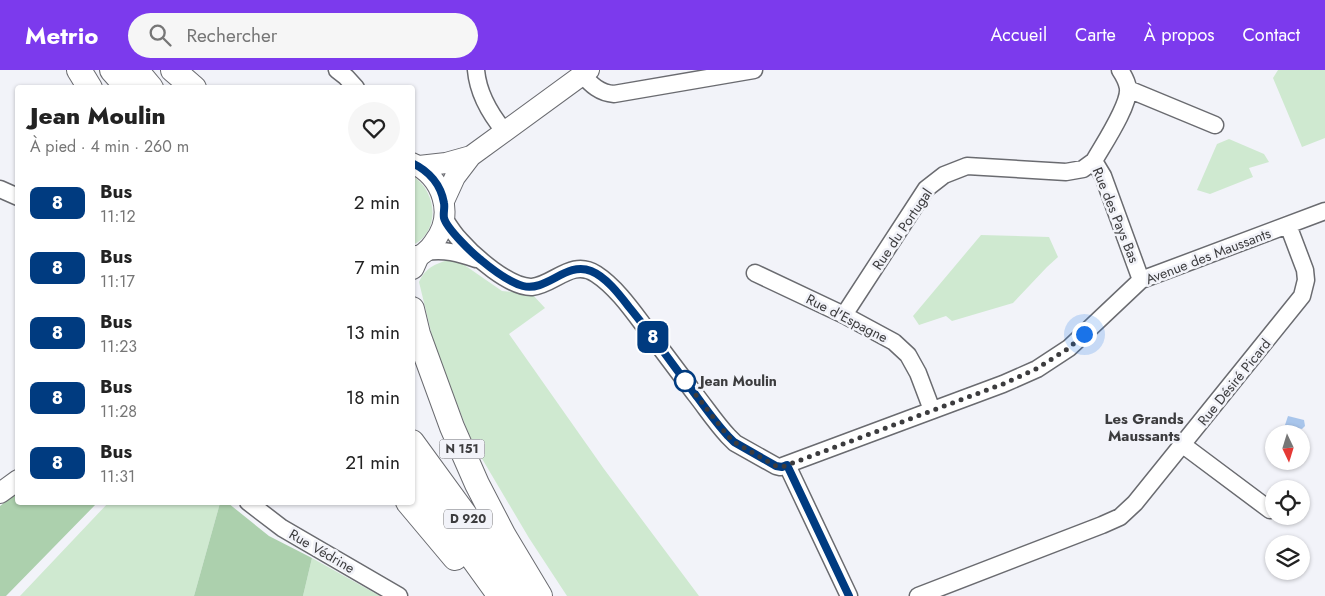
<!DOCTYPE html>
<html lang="fr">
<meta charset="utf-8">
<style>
body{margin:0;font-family:Jost,sans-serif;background:#f6f6f6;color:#222;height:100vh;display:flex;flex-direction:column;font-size:19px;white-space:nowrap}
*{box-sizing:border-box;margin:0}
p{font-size:16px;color:#767676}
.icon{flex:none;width:28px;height:28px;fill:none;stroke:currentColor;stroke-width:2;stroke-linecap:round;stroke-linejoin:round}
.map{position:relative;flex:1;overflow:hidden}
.panel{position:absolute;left:15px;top:15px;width:400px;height:420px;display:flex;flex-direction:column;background:#fff;border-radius:5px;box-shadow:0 1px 4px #0004}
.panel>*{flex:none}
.badge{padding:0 10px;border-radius:8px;font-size:18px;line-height:32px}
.needle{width:32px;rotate:176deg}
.tools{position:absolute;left:1265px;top:355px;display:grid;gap:10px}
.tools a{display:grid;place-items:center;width:45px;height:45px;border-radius:50%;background:#fff;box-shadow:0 1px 4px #0004;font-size:25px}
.you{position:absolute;width:25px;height:25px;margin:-12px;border:4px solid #fff;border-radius:50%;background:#1a73e8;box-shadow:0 0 0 8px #1a73e833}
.map>.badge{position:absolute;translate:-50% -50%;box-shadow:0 0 0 2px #fff}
.round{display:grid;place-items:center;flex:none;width:52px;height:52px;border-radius:26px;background:#f6f6f6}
.summary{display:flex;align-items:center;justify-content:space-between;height:85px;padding:0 15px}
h1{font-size:24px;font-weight:800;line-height:38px}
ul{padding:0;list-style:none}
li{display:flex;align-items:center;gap:15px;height:65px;padding:0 15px}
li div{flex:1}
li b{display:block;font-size:19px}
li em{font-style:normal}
li .badge{min-width:55px;font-weight:700;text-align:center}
header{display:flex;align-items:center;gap:30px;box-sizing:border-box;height:70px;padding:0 25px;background:#7c3aed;color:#fff}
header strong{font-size:24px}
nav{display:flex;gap:28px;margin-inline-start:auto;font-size:18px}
.search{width:350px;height:45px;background:#f6f6f6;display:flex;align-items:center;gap:12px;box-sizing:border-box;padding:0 18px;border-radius:28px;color:#767676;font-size:19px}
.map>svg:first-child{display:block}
.green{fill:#cfe9d0}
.forest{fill:#acd0ad}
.water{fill:#a8c5eb}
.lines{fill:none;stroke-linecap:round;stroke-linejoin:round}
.minor-casing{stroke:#6a6b70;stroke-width:19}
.major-casing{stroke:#6a6b70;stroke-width:22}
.highway-casing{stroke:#6a6b70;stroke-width:26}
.minor{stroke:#fff;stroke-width:16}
.major{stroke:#fff;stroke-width:20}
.highway{stroke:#fff;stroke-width:24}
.line-casing{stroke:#fff;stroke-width:11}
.line{stroke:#003b80;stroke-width:8}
.walk{stroke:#3c3c3e;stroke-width:5;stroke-dasharray:0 9}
.stop-dot{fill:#fff;stroke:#003b80;stroke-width:2.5}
.labels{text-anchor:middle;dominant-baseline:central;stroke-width:5;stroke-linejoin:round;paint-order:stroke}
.shield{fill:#f2f3f9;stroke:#737376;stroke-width:1}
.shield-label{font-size:12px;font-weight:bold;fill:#3c3c3e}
.street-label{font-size:14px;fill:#3c3c3e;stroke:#f2f3f9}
.stop-label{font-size:14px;font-weight:bold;fill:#3c3c3e;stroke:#f2f3f9;text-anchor:start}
.neighbourhood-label{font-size:15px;font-weight:bold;fill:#3c3c3e;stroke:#f2f3f9}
</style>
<header>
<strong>Metrio</strong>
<div class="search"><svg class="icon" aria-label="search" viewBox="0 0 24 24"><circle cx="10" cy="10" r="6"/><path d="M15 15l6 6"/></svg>Rechercher</div>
<nav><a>Accueil</a><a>Carte</a><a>À propos</a><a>Contact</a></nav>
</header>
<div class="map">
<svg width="1325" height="526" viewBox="0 0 1325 526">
<rect width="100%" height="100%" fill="#f2f3f9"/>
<path class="green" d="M1278,0H1325V68L1302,77L1273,8Z
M1229,69L1264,84L1269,92L1249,98L1253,107L1210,124L1197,120L1217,74Z
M413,106C437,122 441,161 413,175Z
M981,165L1049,167L1058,187L1047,197L1013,233L952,251L946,246L919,255L913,246Z
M448,190L460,192L502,221L532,224L545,238L509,264L604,399L699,526H567L529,468L471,370L434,274L419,212C425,198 435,194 448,190Z
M109,432L220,433L194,526H20Z
M312,488L380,526H303Z"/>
<path class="forest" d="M17,423L18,432L97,433L6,526H0V436Z
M220,433H228L269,466L312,488L303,526H194Z"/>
<path class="water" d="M1288,346L1304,350L1305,356L1302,359L1285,355Z"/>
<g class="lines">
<g class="minor-casing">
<path id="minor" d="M337,0L346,7L356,18
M476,0C478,23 490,44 505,62
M1120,0C1124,6 1127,12 1128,18C1130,35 1103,75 1094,91L1103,106L1141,210
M582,4C591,15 600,23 614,24L754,0
M1128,19L1215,55
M0,119L18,127
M444,148C449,156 454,164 460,170C474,186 510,218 532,217C554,215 572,188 596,204C616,217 632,240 647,260C663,281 679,303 695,324C706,338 716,353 728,366L735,373L776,396L780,397L1003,314L1037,299L1069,278L1141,210L1325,141
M426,182C444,179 459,183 476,189
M755,203L844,245L894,272L908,285L918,303L932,340
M844,245L926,119L944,105L967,96L1066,102L1083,99L1094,91
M1183,375L1270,440
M787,395L849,526
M248,432L282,458L399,526
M918,526L1102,455L1120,447L1135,433L1302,226L1306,210L1305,200L1288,155"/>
</g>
<g class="major-casing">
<path id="major" d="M412,93C443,107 455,145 434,172C429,180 421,186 412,189
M419,96L446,93L471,86L589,0
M444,131L455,107L471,86
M0,423L18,410"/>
</g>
<g class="highway-casing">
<path id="highway" d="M79,0L90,18
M112,0L128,18
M136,0L151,18
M173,0L194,18
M412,197L416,188
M412,239L418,264L452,357L477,414L504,466L540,526
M412,372L522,523
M412,404L500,526
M408,432L455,488"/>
</g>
<use href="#minor" class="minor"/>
<use href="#major" class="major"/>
<use href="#highway" class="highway"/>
</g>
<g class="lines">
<g class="line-casing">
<path id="line" d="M412,93C429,101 441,115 444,133C445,138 443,143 444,148C447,159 472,183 481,190C493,200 508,212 523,216C547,222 566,191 591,201C606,207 619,224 629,237C652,265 673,295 695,324C706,339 716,353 728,366L734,372L776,396L782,397L787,395L849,526"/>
</g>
<use href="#line" class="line"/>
<path class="walk" d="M685,311L728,366L734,372L776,396L782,397L1003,314L1036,299L1069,278L1084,264"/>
</g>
<circle class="stop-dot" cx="685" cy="311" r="10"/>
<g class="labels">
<g class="shield">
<rect x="439.5" y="369.5" width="45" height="19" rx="4"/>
<rect x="444" y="439.5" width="48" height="19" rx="4"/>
</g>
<g class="shield-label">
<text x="462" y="379">N 151</text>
<text x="468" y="449">D 920</text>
</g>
<g class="street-label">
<text transform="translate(1116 145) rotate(68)">Rue des Pays Bas</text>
<text transform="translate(902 159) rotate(-56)">Rue du Portugal</text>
<text transform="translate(1208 186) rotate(-21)">Avenue des Maussants</text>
<text transform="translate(847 248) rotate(27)">Rue d'Espagne</text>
<text transform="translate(1234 312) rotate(-51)">Rue Désiré Picard</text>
<text transform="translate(322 481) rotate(30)">Rue Védrine</text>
</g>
<g class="stop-label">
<text x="700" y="311">Jean Moulin</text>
</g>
<g class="neighbourhood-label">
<text x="1144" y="349">Les Grands<tspan x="1144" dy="17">Maussants</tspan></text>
</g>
</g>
</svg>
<div class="tools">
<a><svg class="needle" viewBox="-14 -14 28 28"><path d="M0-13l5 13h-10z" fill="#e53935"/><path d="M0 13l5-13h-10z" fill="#767676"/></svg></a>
<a><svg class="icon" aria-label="locate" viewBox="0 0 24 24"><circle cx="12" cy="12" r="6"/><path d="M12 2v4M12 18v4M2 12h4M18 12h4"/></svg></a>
<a><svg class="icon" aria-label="layers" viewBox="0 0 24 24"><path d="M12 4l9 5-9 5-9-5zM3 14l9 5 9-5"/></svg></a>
</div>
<div class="you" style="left:1084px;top:264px"></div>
<b class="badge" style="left:653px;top:267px;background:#003b80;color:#fff">8</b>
<section class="panel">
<div class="summary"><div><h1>Jean Moulin</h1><p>À pied · 4 min · 260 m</p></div><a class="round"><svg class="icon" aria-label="heart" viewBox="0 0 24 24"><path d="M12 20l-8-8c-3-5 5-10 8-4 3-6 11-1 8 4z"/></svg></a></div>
<ul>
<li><span class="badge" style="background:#003b80;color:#fff">8</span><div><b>Bus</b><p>11:12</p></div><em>2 min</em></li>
<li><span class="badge" style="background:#003b80;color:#fff">8</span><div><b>Bus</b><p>11:17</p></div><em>7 min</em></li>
<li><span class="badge" style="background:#003b80;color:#fff">8</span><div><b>Bus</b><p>11:23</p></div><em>13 min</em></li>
<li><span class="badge" style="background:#003b80;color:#fff">8</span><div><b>Bus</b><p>11:28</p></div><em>18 min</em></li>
<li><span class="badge" style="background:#003b80;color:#fff">8</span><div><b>Bus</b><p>11:31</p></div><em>21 min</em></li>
</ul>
</section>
</div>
